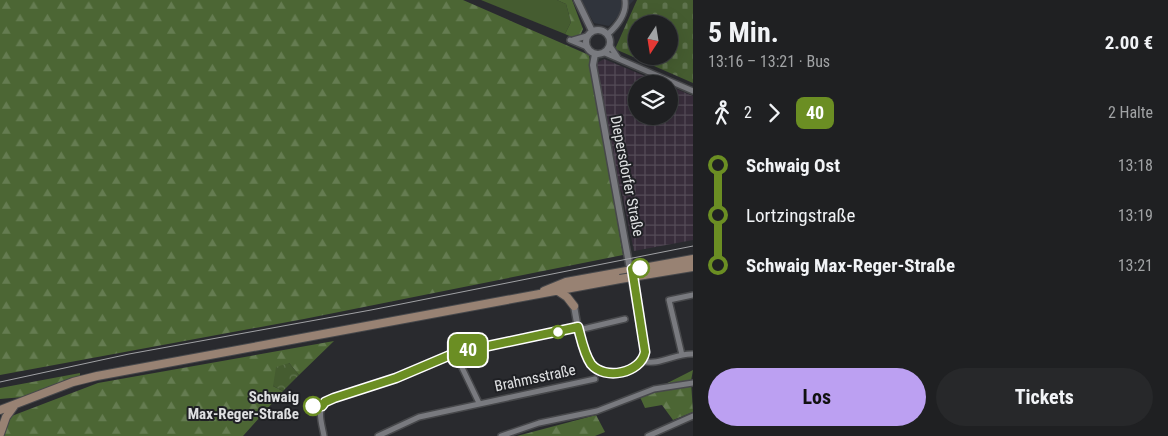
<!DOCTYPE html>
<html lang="de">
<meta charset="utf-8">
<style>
body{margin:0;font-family:"Roboto Condensed",sans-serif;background:#27282a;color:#f1f3f6;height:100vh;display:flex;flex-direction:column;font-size:19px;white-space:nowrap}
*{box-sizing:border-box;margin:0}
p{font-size:16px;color:#a1a3a5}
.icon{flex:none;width:28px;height:28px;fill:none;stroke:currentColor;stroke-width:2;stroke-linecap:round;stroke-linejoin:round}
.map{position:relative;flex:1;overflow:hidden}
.panel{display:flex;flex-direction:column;background:#1f2022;width:475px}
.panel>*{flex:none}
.badge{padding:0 10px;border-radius:8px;font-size:18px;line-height:32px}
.needle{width:32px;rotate:192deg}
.controls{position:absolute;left:628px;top:15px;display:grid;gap:10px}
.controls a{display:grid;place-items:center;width:50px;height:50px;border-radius:50%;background:#1f2022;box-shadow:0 5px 20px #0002,0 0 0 1px #3c3e40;font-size:25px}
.map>.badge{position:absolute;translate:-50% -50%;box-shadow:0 0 0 2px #fff}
.legs{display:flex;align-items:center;gap:8px;height:55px;padding:0 15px;font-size:16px}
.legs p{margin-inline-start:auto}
.summary{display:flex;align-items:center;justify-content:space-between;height:85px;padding:0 15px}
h1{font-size:28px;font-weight:700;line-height:38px}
.button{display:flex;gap:10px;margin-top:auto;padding:10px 15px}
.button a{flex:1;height:58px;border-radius:30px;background:#bca0f2;color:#111;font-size:20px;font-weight:700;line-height:58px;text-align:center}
.button a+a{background:#27282a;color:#f1f3f6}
ul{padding:0 15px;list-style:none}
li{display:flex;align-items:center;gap:18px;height:50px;font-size:19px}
li i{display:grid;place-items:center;width:8px;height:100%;margin:0 6px;background:currentColor}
li i::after{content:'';width:12px;height:12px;margin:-6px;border:4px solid;border-radius:50%;background:#1f2022}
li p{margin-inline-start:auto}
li:first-child i{background:linear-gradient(#0000 50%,currentColor 0)}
li:last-child i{background:linear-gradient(currentColor 50%,#0000 0)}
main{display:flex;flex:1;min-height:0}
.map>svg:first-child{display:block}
.built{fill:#30343c}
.industrial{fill:url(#industrial-grid)}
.grass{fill:#455c30}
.forest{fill:url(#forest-firs)}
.cemetery{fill:url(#cemetery-stones);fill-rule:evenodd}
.park{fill:url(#park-crowns)}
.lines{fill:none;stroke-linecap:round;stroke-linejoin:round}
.minor-casing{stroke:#47484b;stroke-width:8}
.tertiary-casing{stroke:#47484b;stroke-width:9}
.secondary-casing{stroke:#47484b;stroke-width:10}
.minor{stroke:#797a7f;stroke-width:5}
.tertiary{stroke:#797a7f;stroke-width:6}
.secondary{stroke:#988273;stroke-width:8}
.rail{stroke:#a1a2a5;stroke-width:1}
.secondary-bridge-casing{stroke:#47484b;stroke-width:10;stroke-linecap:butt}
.secondary-bridge{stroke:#988273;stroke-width:8}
.line-1-casing{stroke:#fff;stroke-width:11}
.line-1{stroke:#6b8e23;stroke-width:8}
.stop-1-dot{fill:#fff;stroke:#6b8e23;stroke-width:2.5}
.labels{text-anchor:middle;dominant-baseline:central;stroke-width:4;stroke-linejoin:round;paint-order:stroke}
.street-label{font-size:15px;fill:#dfe0e2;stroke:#1f2024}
.stop-label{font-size:15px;font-weight:bold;fill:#dfe0e2;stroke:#1f2024;text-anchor:end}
</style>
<main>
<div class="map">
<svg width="693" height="436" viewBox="0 0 693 436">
<defs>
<pattern id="industrial-grid" width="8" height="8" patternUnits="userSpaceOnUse" patternTransform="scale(1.25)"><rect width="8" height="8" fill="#382d3b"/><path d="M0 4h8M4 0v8" fill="none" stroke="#544b57"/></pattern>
<pattern id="forest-firs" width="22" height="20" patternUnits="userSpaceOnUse" patternTransform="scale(1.25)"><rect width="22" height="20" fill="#4c6634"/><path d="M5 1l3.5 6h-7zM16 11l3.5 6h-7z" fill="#657c51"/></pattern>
<pattern id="cemetery-stones" width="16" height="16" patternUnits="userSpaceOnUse" patternTransform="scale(1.25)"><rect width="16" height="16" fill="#455c30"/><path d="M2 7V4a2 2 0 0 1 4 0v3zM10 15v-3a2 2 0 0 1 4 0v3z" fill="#5f734e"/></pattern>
<pattern id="park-crowns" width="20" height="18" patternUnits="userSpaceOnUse" patternTransform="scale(1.25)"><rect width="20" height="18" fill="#455c30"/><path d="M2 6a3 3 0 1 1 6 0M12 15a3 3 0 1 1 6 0" fill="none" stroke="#5f734e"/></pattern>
</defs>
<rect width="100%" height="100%" fill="#292a2e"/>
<path class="built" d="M581,0H634L609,26L594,23Z"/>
<path class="industrial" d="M604,59L664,84H636V116H669V86L693,96V240L634,251L622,193L618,185L596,69L597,63Z"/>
<path class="grass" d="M481,0H557L566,4L571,22L565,34Z"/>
<path class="forest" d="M0,0H463L589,55L623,255L304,319L0,375Z
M557,0H572L583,29L578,40L565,34L571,22L566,4Z
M334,341L299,375L289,363L273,386L283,391L243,436H2L9,417L98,383Z
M693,370L691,381L693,412L673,420L662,405L645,408L640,397Z
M80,373V376L23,397L0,399V388Z
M596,415L605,432L595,436H517Z"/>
<path class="cemetery" d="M637,0H693V83L615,49ZM636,24H669V56H636Z"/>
<path class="park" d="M289,363L299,375L283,391L273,386L276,367Z"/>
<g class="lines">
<g class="minor-casing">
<path id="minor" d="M608,34C618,25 627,14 625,0
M570,40L587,47
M573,40L587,36
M610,46L618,58
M605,53L693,91
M579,330L625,319
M455,353L479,403
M682,355L669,300L693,295
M642,361C660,366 675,353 693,354
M324,436C322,423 315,408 329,400L396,378L455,353L578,327
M378,436L419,417L595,379
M501,436L539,423L597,411L654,389L693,383
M648,436L693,416"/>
</g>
<g class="tertiary-casing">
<path id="tertiary" d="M577,0L592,31
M586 42a12 12 0 1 1 24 0a12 12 0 1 1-24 0Z
M574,306C578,326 581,369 607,373C614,374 621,371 627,370C637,368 643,362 645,352L593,65L595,54"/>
</g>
<g class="secondary-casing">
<path id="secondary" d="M644,275L693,267
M544,291L566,282L693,259
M558,291L567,297L574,306
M0,410L73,382L97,376L620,279
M0,434L6,417L14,406"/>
</g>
<use href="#minor" class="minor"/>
<use href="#tertiary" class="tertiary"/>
<use href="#secondary" class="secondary"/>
<path class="rail" d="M0,382L129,354L371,310L693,246"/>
<g class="secondary-bridge-casing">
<path id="secondary-bridge" d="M620,279L644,275"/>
</g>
<use href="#secondary-bridge" class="secondary-bridge"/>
</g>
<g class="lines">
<g class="line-1-casing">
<path id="line-1" d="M313,406H322L325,402L334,398L396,378L455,353L578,327C581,338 584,354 591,364C605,381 641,373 645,352L632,269L640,268"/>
</g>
<use href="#line-1" class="line-1"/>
</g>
<g class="stop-1-dot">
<circle cx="640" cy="268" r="9"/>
<circle cx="558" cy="332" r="6"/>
<circle cx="313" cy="406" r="9"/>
</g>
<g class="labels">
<g class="street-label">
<text transform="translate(627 176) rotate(79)">Diepersdorfer Straße</text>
<text transform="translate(535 378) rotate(-12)">Brahmsstraße</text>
</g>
<g class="stop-label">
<text x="299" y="397">Schwaig<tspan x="299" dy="17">Max-Reger-Straße</tspan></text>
</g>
</g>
</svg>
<div class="controls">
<a><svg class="needle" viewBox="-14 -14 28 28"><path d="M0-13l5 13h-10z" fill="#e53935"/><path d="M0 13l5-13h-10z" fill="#a1a3a5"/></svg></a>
<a><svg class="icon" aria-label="layers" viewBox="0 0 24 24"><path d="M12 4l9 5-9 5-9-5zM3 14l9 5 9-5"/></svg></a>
</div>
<b class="badge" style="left:468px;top:350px;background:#6b8e23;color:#fff">40</b>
</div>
<section class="panel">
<div class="summary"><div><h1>5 Min.</h1><p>13:16 – 13:21 · Bus</p></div><b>2.00 €</b></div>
<div class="legs"><svg class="icon" aria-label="walk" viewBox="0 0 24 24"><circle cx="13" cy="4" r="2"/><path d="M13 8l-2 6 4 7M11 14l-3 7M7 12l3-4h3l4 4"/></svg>2<svg class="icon" aria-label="forward" viewBox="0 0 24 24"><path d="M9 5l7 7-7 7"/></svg><b class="badge" style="background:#6b8e23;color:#fff">40</b><p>2 Halte</p></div>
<ul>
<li><i style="color:#6b8e23"></i><b>Schwaig Ost</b><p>13:18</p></li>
<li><i style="color:#6b8e23"></i><span>Lortzingstraße</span><p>13:19</p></li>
<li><i style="color:#6b8e23"></i><b>Schwaig Max-Reger-Straße</b><p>13:21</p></li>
</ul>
<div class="button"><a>Los</a><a>Tickets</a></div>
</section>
</main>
